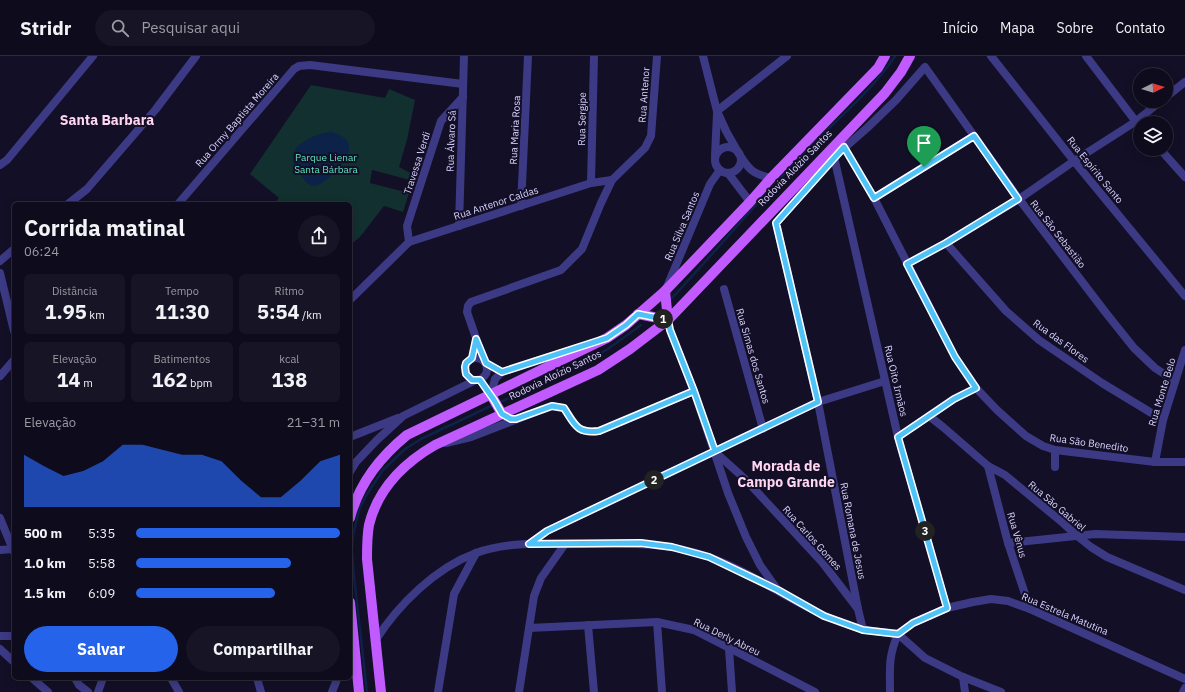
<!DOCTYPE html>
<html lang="pt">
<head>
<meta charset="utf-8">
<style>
  :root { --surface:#0e0b1c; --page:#171425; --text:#f1f3f6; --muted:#9b9ba3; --line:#2e2b3b; --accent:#2563eb }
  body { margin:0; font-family:"IBM Plex Sans",sans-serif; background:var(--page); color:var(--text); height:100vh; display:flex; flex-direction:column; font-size:15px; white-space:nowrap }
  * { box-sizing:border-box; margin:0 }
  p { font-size:13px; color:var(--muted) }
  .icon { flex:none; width:22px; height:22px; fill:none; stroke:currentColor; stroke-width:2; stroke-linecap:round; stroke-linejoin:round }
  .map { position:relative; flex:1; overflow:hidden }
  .panel { position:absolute; left:12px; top:146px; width:340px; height:478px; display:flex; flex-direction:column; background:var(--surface); border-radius:6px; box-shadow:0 2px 10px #0003,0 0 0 1px var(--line) }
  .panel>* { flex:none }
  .needle { width:26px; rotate:85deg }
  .fabs { position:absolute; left:1133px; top:12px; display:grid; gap:8px }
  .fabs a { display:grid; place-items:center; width:40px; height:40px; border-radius:50%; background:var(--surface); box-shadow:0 2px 10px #0003,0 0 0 1px var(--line); font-size:20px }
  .pin { position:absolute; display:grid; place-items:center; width:34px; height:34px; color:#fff; margin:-41px -17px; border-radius:50% 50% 50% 0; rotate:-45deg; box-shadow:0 0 4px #0007 }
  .pin .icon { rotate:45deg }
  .km { position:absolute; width:20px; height:20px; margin:-10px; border-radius:50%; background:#222; color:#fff; font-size:11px; line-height:20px; text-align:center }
  .round { display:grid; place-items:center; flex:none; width:42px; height:42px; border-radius:21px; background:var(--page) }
  .head { display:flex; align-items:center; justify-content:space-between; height:68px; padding:0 12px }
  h1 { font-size:22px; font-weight:700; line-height:30px }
  .figures { display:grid; grid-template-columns:repeat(3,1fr); gap:6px; height:68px; padding:4px 12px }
  .figures div { display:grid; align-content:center; border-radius:6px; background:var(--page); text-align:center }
  .figures b { font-size:20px; font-weight:700 }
  .figures small { font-size:11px; font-weight:400 }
  .figures p { font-size:11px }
  .chart { height:112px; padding:8px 12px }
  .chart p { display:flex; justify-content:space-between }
  .chart svg { width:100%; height:72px; margin-top:4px; fill:var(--accent); opacity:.7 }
  .cta { display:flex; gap:8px; margin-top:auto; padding:8px 12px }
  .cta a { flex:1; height:46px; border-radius:24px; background:var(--accent); color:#fff; font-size:16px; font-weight:700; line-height:46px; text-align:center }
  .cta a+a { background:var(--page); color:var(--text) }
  ul { padding:0 12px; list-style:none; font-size:13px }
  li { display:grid; grid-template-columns:64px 48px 1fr; align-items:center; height:30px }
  li i { height:10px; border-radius:5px; background:var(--accent) }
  header { display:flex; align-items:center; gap:24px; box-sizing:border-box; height:56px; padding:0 20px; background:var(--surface); border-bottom:1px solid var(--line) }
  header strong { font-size:19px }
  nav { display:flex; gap:22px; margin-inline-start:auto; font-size:14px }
  .search { width:280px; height:36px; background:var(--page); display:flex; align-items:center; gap:10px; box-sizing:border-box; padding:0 14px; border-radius:22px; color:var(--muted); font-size:15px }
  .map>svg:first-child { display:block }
  .green { fill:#12302f }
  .water { fill:#0c2248 }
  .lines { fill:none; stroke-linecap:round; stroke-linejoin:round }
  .stream { stroke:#0c2248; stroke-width:2.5 }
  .minor { stroke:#3d3a85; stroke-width:8 }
  .major { stroke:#c25bff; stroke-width:10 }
  .route-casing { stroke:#fff; stroke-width:8 }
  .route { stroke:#4fc3f7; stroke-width:5 }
  .labels { text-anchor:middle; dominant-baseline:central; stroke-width:4; stroke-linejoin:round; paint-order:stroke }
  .street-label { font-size:10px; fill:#d9d4ff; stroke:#130f26 }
  .park-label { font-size:10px; fill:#5fe0c0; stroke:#130f26 }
  .district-label { font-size:14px; font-weight:bold; fill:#ffd6f0; stroke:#130f26 }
</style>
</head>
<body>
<header>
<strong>Stridr</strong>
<div class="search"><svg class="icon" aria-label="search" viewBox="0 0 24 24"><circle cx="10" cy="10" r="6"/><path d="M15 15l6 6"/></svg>Pesquisar aqui</div>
<nav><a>Início</a><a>Mapa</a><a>Sobre</a><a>Contato</a></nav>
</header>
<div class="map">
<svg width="1185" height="636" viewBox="0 0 1185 636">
  <rect width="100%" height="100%" fill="#130f26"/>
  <!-- green -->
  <polygon class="green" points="311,29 385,42 389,33 415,44 407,84 399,111 412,118 410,124 372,114 370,127 409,137 403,156 384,150 360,181 350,189 350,148 274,148 279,142 250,118"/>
  <!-- water -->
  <path class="water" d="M332 76C338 78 348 82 349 89 352 100 328 126 318 129 314 131 310 129 307 127 302 120 295 113 293 105 289 88 319 76 332 76Z"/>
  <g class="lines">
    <!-- stream -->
    <g class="stream">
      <path d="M671 243C718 193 762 140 810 91 839 61 872 35 895 0"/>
      <polyline points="498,347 570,315 608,293 641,269"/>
      <polyline points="367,636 354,520 352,495 353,479 360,451 367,438 383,414 405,393 421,383 493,349"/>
    </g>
    <!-- minor -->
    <g class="minor">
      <polyline points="703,0 717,55 726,75 739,98"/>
      <polyline points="991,0 1074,105 1185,240"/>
      <polyline points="1086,0 1140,71"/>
      <polyline points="1166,41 1185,26"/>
      <polyline points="717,55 787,0"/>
      <polyline points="844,91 874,142 955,301 976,332 997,354 1026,380 1043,390 1055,394 1155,406 1185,406"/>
      <circle cx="728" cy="104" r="13"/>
      <polyline points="1160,93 1185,121"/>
      <polyline points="715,100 717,58"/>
      <path d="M741 101C750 115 754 118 771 122"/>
      <polyline points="834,101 898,381 947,552"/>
      <polyline points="0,109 7,104 93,0"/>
      <polyline points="728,117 750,146"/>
      <polyline points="591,127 594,0"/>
      <polyline points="874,142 974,80"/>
      <polyline points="68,148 87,133 156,53 196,0"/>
      <polyline points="178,148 294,13 299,10 310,9 463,28"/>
      <polyline points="521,150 528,0"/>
      <polyline points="459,170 464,0"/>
      <polyline points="409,186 407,170 441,65 463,41"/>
      <polyline points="946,187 1006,255 1039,284 1102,327 1163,364"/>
      <polyline points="0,205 14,193"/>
      <polyline points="907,208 946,187 1019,143 1074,105 1135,66 1161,45"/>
      <polyline points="0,217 14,275"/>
      <polyline points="666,233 710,128 720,114"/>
      <polyline points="724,233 763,373"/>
      <polyline points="350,244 409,186 591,127 612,124 645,92 651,80 657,0"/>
      <polyline points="668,264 670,274 694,335 728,437 746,481 760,509 777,533"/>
      <circle cx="476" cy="313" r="11"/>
      <polyline points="484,305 467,256 468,250 471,246 561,214 582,193 601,147 612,124"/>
      <polyline points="0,320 14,304"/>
      <polyline points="480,324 491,339"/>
      <polyline points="491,339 495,323 502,316 583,290"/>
      <polyline points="929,360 943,371 988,410 1005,419 1063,467 1076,479 1091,491 1107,501 1185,534"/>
      <polyline points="350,381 398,362"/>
      <polyline points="898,381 954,343 976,332"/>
      <path d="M446 387 471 381 551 350 564 352C575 368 577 378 599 375L694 335"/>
      <polyline points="1055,394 1055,411"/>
      <polyline points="715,396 745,423 822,506 858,553 863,574"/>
      <polyline points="1155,406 1163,364 1185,294"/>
      <polyline points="988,410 1008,487 1030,553"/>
      <polyline points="350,416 356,406 377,384 403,360 476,324"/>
      <polyline points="0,462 14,496"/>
      <polyline points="1008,487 1095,478 1185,481"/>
      <polyline points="529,488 547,475 818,346 885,325"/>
      <polyline points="0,494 13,493"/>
      <polyline points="858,553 818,346 776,167 834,101 867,72 896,44 925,11 1019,143 1106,257 1134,292 1155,312 1175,325"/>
      <polyline points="657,566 662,636"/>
      <polyline points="588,569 594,636"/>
      <polyline points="529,572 657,566 694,574 815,636"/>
      <polyline points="898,578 925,602 963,621 1001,636"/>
      <polyline points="0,580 14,580"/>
      <path d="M375 585C398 549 435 512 476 497 512 484 555 488 593 488 632 487 671 487 709 501 762 520 807 559 862 573 873 576 886 576 898 578L913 567 947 552 973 546 991 543 1008 545 1030 553 1185 623"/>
      <polyline points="0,593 14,606"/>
      <polyline points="729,593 732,636"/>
      <polyline points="963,621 965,636"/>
      <polyline points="32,622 48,636"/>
      <polyline points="75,622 79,629 88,636"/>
      <polyline points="171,622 179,636"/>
      <polyline points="257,622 261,636"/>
      <polyline points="98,636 103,622"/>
      <polyline points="332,636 336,626 337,622"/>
      <polyline points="438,636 454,538 476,497"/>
      <polyline points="519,636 534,540 541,522 565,488"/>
      <path d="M890 636C890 612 888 601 898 578"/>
      <polyline points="1183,636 1185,632"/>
    </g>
    <!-- major -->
    <g class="major">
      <polyline points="665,235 668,264"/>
      <polyline points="638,258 668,264"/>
      <polyline points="491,339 502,358"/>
      <path d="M350 462C359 427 380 401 407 379L607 282 626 269 665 235 750 146 771 122 878 12 885 0"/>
      <polyline points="350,546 359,636"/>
      <path d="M381 636 367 503C367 492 367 480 369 469 378 432 404 407 435 389L598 314 630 293 668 264 885 37 901 16 910 0"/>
    </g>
  </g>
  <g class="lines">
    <defs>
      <path id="route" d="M924 111 874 142 844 91 776 167 818 346 715 395 694 335 670 274 668 264 638 258 626 269 607 282 502 316 486 307 476 283 472 302 466 307 465 311 466 318 472 324H480L494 344 502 358 511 363H516L552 350 564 352C575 369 577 378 599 375L694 335 715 395 547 475 529 488 641 487 672 491 709 501 778 534 824 560 838 565 863 574 898 578 913 567 947 552 898 381 954 343 976 332 955 301 907 208 946 187 1018 143 974 80 924 111"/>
    </defs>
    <!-- route casing -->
    <use href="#route" class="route-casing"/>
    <!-- route -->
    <use href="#route" class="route"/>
  </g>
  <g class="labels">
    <!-- street labels -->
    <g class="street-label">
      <text transform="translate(644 39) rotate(-86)">Rua Antenor</text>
      <text transform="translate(582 63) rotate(-89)">Rua Sergipe</text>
      <text transform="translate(237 64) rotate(-49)">Rua Ormy Baptista Moreira</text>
      <text transform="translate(515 74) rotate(-87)">Rua Maria Rosa</text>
      <text transform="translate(451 85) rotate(-88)">Rua Álvaro Sá</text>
      <text transform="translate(417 107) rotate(-72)">Travessa Verdi</text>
      <text transform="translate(795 112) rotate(-46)">Rodovia Aloízio Santos</text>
      <text transform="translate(1095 114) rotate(51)">Rua Espírito Santo</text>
      <text transform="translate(496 147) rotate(-18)">Rua Antenor Caldas</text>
      <text transform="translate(682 170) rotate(-67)">Rua Silva Santos</text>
      <text transform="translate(1058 178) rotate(52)">Rua São Sebastião</text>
      <text transform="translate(1061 285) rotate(36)">Rua das Flores</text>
      <text transform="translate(753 300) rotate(74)">Rua Simas dos Santos</text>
      <text transform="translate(555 319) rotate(-26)">Rodovia Aloízio Santos</text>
      <text transform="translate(896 325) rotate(77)">Rua Oito Irmãos</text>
      <text transform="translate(1162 336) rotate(-73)">Rua Monte Belo</text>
      <text transform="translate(1089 387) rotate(8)">Rua São Benedito</text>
      <text transform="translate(1057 450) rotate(40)">Rua São Gabriel</text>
      <text transform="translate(853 475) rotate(79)">Rua Romana de Jesus</text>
      <text transform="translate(1017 479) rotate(74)">Rua Vênus</text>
      <text transform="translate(812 482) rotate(48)">Rua Carlos Gomes</text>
      <text transform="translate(1065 558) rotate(23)">Rua Estrela Matutina</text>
      <text transform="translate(727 581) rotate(26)">Rua Derly Abreu</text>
    </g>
    <!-- park labels -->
    <g class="park-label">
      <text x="326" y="101">Parque Lienar<tspan x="326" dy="12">Santa Bárbara</tspan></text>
    </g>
    <!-- district labels -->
    <g class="district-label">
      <text x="107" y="64">Santa Barbara</text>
      <text x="786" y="410">Morada de<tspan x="786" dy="16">Campo Grande</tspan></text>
    </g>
  </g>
</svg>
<div class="fabs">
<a><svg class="needle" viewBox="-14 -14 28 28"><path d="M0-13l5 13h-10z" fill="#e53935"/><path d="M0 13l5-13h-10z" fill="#9b9ba3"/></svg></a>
<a><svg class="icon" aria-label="layers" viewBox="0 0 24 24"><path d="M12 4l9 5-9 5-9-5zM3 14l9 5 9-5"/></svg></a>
</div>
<div class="pin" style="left:924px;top:111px;background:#1e9e55"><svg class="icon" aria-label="arrive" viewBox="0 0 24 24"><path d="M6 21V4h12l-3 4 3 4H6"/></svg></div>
<b class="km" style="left:663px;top:263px">1</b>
<b class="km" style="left:654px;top:424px">2</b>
<b class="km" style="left:925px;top:475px">3</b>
<section class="panel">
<div class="head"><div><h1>Corrida matinal</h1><p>06:24</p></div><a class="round"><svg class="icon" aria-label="share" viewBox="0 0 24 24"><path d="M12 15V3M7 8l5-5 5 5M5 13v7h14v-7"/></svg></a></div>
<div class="figures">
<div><p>Distância</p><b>1.95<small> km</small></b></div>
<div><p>Tempo</p><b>11:30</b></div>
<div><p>Ritmo</p><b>5:54<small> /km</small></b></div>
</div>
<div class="figures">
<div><p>Elevação</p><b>14<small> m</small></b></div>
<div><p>Batimentos</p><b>162<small> bpm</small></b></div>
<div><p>kcal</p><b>138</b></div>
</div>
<div class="chart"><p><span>Elevação</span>21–31 m</p>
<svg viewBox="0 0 160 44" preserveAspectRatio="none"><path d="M0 44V12L10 19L20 25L30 22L40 16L50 6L60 6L70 9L80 12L90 12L100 16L110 28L120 38L130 38L140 28L150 16L160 12V44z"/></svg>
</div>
<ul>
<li><b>500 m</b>5:35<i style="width:100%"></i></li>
<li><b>1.0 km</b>5:58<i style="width:76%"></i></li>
<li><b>1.5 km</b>6:09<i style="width:68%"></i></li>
</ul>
<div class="cta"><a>Salvar</a><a>Compartilhar</a></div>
</section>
</div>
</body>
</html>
